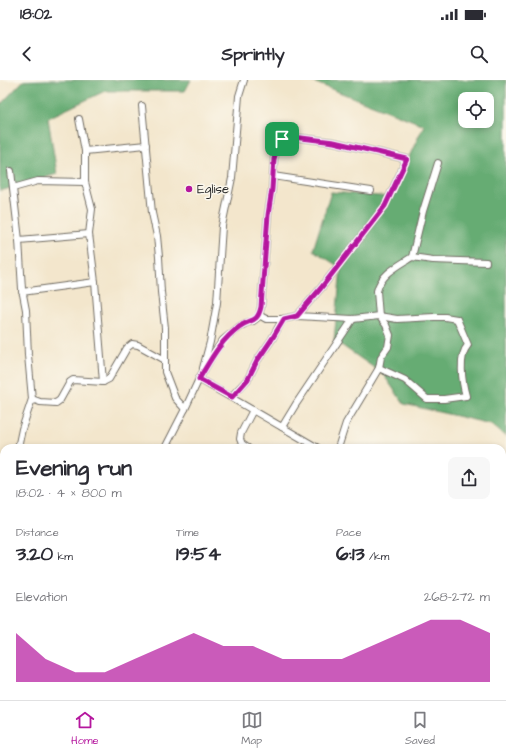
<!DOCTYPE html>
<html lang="en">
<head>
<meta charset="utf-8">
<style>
  :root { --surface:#fff; --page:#f7f7f7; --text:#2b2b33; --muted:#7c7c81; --line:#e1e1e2; --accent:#b5179e }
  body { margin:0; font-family:"Architects Daughter",sans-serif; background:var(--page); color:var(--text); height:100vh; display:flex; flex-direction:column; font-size:15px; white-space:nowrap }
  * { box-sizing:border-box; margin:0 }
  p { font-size:13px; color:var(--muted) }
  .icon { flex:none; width:22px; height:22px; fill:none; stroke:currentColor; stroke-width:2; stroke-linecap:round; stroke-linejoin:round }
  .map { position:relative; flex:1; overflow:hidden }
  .drawer { position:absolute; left:0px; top:364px; width:506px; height:256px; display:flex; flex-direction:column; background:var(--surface); border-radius:12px 12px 0 0; box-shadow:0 2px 6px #0003 }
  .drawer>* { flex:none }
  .fabs { position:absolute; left:458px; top:12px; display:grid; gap:8px }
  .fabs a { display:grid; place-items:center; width:36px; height:36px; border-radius:8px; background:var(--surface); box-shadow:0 2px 6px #0003; font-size:20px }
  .pin { position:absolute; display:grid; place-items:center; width:34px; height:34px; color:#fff; margin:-17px; border-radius:8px; box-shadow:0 2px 6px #0006 }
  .round { display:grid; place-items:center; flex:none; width:42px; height:42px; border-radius:8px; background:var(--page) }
  .overview { display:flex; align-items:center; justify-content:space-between; height:68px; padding:0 16px }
  h1 { font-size:22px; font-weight:800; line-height:30px }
  .metrics { display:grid; grid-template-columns:repeat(3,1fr); gap:6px; height:68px; padding:4px 16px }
  .metrics div { display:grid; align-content:center }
  .metrics b { font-size:20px; font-weight:800 }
  .metrics small { font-size:11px; font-weight:400 }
  .metrics p { font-size:11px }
  .chart { height:112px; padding:8px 16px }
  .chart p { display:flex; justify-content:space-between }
  .chart svg { width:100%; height:72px; margin-top:4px; fill:var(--accent); opacity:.7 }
  .status { display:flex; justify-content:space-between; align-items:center; height:28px; padding:0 20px; background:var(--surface); direction:ltr }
  .status svg { height:11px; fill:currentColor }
  header { display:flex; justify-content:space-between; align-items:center; height:52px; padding:0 16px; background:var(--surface); font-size:18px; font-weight:800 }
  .tabs { display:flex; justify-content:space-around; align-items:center; height:56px; border-top:1px solid var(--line); background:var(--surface); font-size:11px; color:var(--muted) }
  .tabs a { display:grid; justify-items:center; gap:2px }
  .tabs .active { color:var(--accent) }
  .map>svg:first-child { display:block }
  .forest { fill:#66ac73; stroke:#486c4f; fill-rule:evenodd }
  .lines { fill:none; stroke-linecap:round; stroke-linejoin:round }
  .street-casing { stroke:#716c63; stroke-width:8 }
  .street { stroke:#fff; stroke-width:6 }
  .route-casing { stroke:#fff; stroke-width:8 }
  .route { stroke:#b5179e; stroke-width:5 }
  .poi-dot { fill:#b5179e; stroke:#fbf7ec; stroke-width:1.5 }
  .labels { text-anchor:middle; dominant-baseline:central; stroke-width:3; stroke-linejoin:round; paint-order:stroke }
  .poi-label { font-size:13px; fill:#2b2b2b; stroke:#fbf7ec; text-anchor:start }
</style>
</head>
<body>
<div class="status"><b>18:02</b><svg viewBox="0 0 49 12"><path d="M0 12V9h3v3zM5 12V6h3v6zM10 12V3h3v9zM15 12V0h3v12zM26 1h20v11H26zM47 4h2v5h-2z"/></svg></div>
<header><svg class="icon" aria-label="back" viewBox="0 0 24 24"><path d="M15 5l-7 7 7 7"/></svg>Sprintly<svg class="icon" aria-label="search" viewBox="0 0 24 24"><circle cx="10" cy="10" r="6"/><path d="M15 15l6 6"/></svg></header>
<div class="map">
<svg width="506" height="620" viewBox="0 0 506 620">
  <rect width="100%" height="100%" fill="#fbf7ec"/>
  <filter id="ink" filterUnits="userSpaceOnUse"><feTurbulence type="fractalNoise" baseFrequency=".025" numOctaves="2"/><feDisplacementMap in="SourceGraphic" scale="8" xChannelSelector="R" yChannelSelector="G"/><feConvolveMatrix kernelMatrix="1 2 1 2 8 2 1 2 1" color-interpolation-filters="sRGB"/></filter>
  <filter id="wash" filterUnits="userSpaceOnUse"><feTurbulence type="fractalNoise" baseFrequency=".012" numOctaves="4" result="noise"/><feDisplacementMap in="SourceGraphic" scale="16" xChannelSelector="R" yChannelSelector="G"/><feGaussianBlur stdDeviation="0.9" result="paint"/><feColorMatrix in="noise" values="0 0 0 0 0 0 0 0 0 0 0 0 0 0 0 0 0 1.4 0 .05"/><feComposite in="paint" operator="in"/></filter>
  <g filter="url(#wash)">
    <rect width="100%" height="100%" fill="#f3e6cc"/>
    <!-- forest -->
    <g class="forest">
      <polygon points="46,0 191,0 185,11 105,11 48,38 57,94 0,111 0,25 23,1"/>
      <path d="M308 0H506V357L491 344 404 324 383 294 334 260 341 188 313 170 331 112 390 117 424 45ZM465 19H487V41H465Z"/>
      <polygon points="167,616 277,616 276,620 162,620"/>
    </g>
  </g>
  <g filter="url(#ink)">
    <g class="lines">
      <defs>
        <g id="street">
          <polyline points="142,26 152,133 157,156 159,177 161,212 165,248 165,292 175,318 185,329"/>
          <polyline points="79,39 85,71 85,102 92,129 89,154 95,202 103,302"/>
          <polyline points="85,71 146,65"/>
          <polyline points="11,91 19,160 22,209 26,230 28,275 32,319"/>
          <polyline points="273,96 371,111"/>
          <polyline points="13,108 38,101 85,102"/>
          <polyline points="19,160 89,154"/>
          <polyline points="412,177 423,131 438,83"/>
          <polyline points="22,212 95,202"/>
          <path d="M297 236 353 239 379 236 397 239 434 237H445L457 239 468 265C458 276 462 302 466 316L444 319H427L405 300 379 288"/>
          <polyline points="203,288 210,262 217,223 222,146 232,98 239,16 244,0"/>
          <polyline points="200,297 199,299 318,368"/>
          <polyline points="231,317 248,299 257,281 272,259 283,239"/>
          <polyline points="282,347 296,324 353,239"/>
          <polyline points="18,368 22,349 32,319 40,322 56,323 60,320 70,302 73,300 103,302 109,299 127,268 132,264 138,265 165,280"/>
          <polyline points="165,368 185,329 199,299 212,276 223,260 239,247 246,243 253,241 257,238 259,235 261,227 268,135 272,109 274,79 278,65 282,59 285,56 293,57 334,62 407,79 385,126 321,208 297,236 283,239 266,239 259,235"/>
          <polyline points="248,368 242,364 240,359 241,353 253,330"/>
          <path d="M338 368 346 343 379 288 381 277 388 267 390 255 386 245 379 236 377 211C381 194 398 186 412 177L433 180 486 182"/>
          <polyline points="502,405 505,405 505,406"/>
          <path d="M0 464C4 469 3 473 0 478"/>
          <polyline points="0,592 4,596"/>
          <polyline points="25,616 30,620"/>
          <polyline points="211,616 226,617 243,620"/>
          <polyline points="313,619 338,616"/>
          <polyline points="55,620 59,616"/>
          <polyline points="130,620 175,616"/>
          <polyline points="189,620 190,616"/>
        </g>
      </defs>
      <!-- street casing -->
      <use href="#street" class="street-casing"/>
      <!-- street -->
      <use href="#street" class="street"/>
    </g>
  </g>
  <g class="lines" filter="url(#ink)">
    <defs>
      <path id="route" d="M285 56 334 62 407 79 385 126 381 131 321 208 297 236 284 239 272 259 257 281 248 299 232 317 199 299C211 279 220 261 239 247 251 238 257 244 261 227L268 135 272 109 274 79 278 65 282 59Z"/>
    </defs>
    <!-- route casing -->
    <use href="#route" class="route-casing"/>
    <!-- route -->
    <use href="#route" class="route"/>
  </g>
  <!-- markers -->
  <circle class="poi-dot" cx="189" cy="109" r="4"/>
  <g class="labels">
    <!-- poi labels -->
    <g class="poi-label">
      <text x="197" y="109">Eglise</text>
    </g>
  </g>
</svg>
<div class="fabs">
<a><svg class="icon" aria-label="locate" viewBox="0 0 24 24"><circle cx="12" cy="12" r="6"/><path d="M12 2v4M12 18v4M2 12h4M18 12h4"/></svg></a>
</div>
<div class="pin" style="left:282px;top:59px;background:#1e9e55"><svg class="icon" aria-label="arrive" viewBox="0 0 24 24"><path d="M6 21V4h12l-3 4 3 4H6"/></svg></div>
<section class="drawer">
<div class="overview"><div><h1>Evening run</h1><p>18:02 · 4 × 800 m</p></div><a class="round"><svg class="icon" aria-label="share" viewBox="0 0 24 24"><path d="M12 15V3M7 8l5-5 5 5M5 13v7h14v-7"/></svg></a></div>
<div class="metrics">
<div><p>Distance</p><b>3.20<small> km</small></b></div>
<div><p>Time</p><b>19:54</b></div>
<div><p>Pace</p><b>6:13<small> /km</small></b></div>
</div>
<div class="chart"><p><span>Elevation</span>268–272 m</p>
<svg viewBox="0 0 160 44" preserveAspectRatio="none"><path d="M0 44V14L10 30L20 38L30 38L40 30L50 22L60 14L70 22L80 22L90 30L100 30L110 30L120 22L130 14L140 6L150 6L160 14V44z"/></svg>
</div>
</section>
</div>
<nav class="tabs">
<a class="active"><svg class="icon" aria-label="home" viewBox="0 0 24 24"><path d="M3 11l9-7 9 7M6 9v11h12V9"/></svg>Home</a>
<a><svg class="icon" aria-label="map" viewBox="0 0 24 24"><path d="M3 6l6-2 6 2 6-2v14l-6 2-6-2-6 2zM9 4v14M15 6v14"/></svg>Map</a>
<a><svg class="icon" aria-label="saved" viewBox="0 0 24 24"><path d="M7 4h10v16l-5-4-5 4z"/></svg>Saved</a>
</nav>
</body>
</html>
